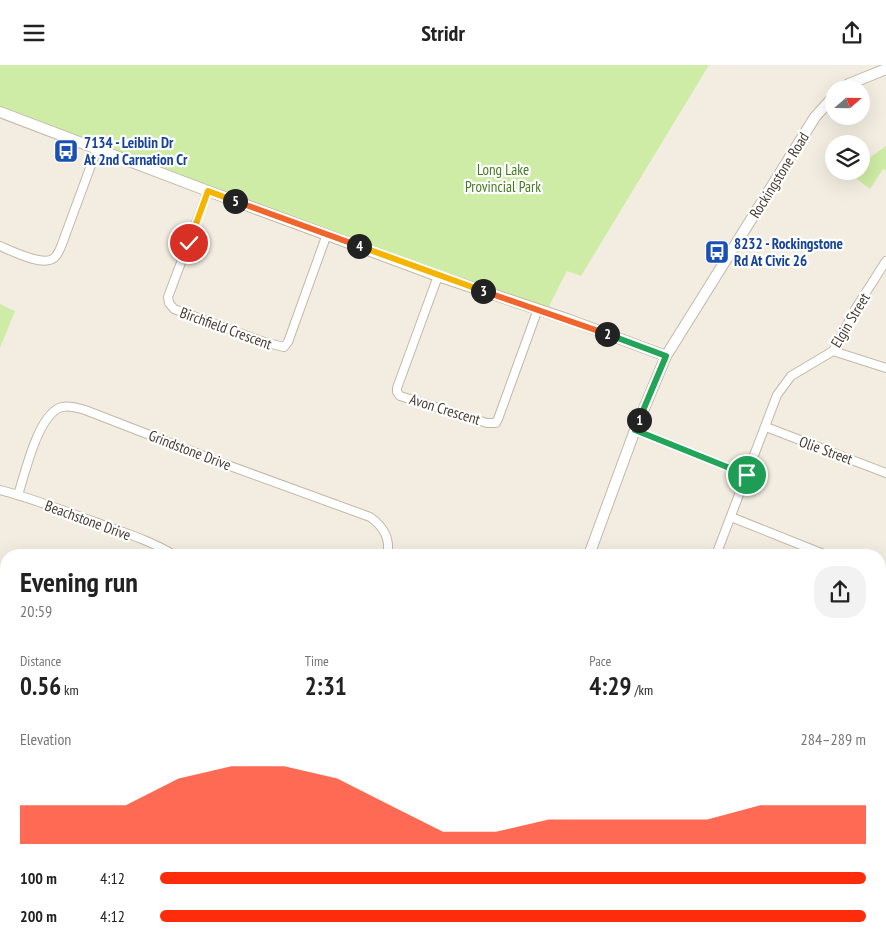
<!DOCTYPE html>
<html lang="en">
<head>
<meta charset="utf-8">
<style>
  :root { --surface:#fff; --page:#f2f2f2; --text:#222; --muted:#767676; --accent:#ff2c0c }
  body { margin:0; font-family:"PT Sans Narrow",sans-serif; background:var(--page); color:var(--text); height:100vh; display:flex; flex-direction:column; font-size:19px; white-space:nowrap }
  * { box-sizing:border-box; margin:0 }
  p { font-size:16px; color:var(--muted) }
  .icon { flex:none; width:28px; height:28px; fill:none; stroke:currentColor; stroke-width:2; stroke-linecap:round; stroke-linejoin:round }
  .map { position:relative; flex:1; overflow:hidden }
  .sheet { position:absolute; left:0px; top:484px; width:886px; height:396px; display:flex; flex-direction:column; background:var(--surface); border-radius:20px 20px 0 0; box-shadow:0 5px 20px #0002 }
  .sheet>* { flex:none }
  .needle { width:32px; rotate:70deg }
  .fabs { position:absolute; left:825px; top:15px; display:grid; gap:10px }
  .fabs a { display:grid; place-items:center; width:45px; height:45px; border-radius:50%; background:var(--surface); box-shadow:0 5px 20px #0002; font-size:25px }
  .pin { position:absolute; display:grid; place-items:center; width:42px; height:42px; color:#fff; margin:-21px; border:2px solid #fff; border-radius:50%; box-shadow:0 1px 5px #0007 }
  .km { position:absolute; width:25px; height:25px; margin:-12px; border-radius:50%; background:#222; color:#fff; font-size:14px; line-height:25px; text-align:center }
  .round { display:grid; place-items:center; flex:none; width:52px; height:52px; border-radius:20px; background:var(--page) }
  .overview { display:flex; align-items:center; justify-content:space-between; height:85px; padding:0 20px }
  h1 { font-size:28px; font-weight:600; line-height:38px }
  .metrics { display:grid; grid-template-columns:repeat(3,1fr); gap:8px; height:85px; padding:5px 20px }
  .metrics div { display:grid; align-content:center }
  .metrics b { font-size:25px; font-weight:600 }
  .metrics small { font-size:14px; font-weight:400 }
  .metrics p { font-size:14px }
  .chart { height:140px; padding:10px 20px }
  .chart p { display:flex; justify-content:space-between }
  .chart svg { width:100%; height:90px; margin-top:5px; fill:var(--accent); opacity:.7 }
  ul { padding:0 20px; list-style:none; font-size:16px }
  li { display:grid; grid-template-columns:80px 60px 1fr; align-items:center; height:38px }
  li i { height:12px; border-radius:6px; background:var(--accent) }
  header { display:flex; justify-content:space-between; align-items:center; height:65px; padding:0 20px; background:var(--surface); font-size:22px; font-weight:600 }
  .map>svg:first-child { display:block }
  .green { fill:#ceeca5 }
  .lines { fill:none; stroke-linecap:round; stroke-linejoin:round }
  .stream { stroke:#96d2f7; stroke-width:2.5 }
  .minor-casing { stroke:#c2b8a6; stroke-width:10 }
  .tertiary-casing { stroke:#c2b8a6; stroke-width:12 }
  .minor { stroke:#fff; stroke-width:8 }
  .tertiary { stroke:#fff; stroke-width:10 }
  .split-1-casing { stroke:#fff; stroke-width:10 }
  .split-2-casing { stroke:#fff; stroke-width:10 }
  .split-3-casing { stroke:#fff; stroke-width:10 }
  .split-4-casing { stroke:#fff; stroke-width:10 }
  .split-5-casing { stroke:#fff; stroke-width:10 }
  .split-6-casing { stroke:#fff; stroke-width:10 }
  .split-1 { stroke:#22a559; stroke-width:6 }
  .split-2 { stroke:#22a559; stroke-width:6 }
  .split-3 { stroke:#f0652b; stroke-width:6 }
  .split-4 { stroke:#f5b400; stroke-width:6 }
  .split-5 { stroke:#f0652b; stroke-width:6 }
  .split-6 { stroke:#f5b400; stroke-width:6 }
  .labels { text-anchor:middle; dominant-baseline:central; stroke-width:4.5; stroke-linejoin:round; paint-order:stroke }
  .transit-label { font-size:15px; font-weight:bold; fill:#164399; stroke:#fff; text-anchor:start }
  .park-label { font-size:15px; fill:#457b20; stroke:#fff }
  .street-label { font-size:15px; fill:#453d32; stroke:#fff }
</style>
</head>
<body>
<header><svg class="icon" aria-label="menu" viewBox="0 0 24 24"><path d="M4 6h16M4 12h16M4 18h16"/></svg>Stridr<svg class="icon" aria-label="share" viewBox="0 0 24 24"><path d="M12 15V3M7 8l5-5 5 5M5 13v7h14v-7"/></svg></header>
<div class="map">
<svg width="886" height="879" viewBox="0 0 886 879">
  <rect width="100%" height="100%" fill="#f3ede1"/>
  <!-- green -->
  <g class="green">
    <polygon points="0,0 709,0 581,211 567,206 546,247 0,47"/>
    <polygon points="886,81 886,105 883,104 870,124 849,108 852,106 861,106 861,99"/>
    <polygon points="0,239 15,246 0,283"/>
    <polygon points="880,564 886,566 886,833 880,831"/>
    <polygon points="0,605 6,614 6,769 0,770"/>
    <polygon points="886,848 886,879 857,879 859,874 880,874 880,858 883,858"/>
    <polygon points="262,874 622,874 619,879 254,879"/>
  </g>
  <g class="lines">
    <!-- stream -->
    <g class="stream">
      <polyline points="0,571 6,585"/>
      <polyline points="0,745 6,745"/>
      <polyline points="880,828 886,830"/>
    </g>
    <defs>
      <g id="minor">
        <polyline points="208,126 168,232 169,238 174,244 264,277 284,282 288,277 327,169"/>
        <path d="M0 181C12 186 43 202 54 193 58 190 60 184 62 179L97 84"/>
        <polyline points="438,211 397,323 397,327 400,331 487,358 496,358 498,354 538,244"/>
        <polyline points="833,286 886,303"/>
        <polyline points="766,362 886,408"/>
        <polyline points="635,365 747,410"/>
        <path d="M0 425C32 433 64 446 95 457 122 467 150 475 174 490"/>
        <path d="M18 430C25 409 38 348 62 342 70 340 78 343 85 345L222 398 370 452C383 461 391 474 387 490"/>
        <polyline points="731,452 826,490"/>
        <polyline points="716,490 777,330 791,311 833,286 856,243 886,196"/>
        <polyline points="880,511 886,513"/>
        <polyline points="0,832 6,834"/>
        <polyline points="44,874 49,879"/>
        <polyline points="680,879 682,874"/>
        <polyline points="802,879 808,874"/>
      </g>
      <g id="tertiary">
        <polyline points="842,24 849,19 886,4"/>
        <polyline points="0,47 208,126 438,211 570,255 666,291"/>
        <polyline points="589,490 635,365 666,291 815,52 834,31"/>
        <polyline points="235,879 244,874"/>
      </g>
    </defs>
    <!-- minor casing -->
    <use href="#minor" class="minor-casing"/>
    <!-- tertiary casing -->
    <use href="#tertiary" class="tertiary-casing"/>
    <!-- minor -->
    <use href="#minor" class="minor"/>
    <!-- tertiary -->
    <use href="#tertiary" class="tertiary"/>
  </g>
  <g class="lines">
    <defs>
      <polyline id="split-1" points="639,355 635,365 747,410"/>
      <polyline id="split-2" points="607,269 666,291 639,355"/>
      <polyline id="split-3" points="483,226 607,269"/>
      <polyline id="split-4" points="359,181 483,226"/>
      <polyline id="split-5" points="235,136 359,181"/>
      <polyline id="split-6" points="189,178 208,126 235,136"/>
    </defs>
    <!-- split-1 casing -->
    <use href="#split-1" class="split-1-casing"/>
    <!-- split-2 casing -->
    <use href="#split-2" class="split-2-casing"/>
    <!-- split-3 casing -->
    <use href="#split-3" class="split-3-casing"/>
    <!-- split-4 casing -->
    <use href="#split-4" class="split-4-casing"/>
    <!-- split-5 casing -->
    <use href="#split-5" class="split-5-casing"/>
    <!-- split-6 casing -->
    <use href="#split-6" class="split-6-casing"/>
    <!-- split-1 -->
    <use href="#split-1" class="split-1"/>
    <!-- split-2 -->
    <use href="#split-2" class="split-2"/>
    <!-- split-3 -->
    <use href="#split-3" class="split-3"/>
    <!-- split-4 -->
    <use href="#split-4" class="split-4"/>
    <!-- split-5 -->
    <use href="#split-5" class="split-5"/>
    <!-- split-6 -->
    <use href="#split-6" class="split-6"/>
  </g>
  <!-- icons -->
  <defs>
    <symbol id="bus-square" viewBox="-11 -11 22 22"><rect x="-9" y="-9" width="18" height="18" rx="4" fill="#1a4fb4" stroke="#fff"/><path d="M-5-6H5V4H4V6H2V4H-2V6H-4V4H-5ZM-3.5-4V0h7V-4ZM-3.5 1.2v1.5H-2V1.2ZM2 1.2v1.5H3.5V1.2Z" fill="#fff"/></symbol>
  </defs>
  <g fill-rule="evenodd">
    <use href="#bus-square" x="52" y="72" width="28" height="28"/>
    <use href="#bus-square" x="703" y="173" width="28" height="28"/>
  </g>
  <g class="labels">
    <!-- transit labels -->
    <g class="transit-label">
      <text x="84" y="77">7134 - Leiblin Dr<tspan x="84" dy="17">At 2nd Carnation Cr</tspan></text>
      <text x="734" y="178">8232 - Rockingstone<tspan x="734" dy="17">Rd At Civic 26</tspan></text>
    </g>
    <!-- park labels -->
    <g class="park-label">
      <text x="503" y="104">Long Lake<tspan x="503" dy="17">Provincial Park</tspan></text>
    </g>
    <!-- street labels -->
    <g class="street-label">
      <text transform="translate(779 110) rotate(-58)">Rockingstone Road</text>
      <text transform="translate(850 255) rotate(-59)">Elgin Street</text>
      <text transform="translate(226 263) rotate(20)">Birchfield Crescent</text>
      <text transform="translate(445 344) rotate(17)">Avon Crescent</text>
      <text transform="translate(190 385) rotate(21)">Grindstone Drive</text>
      <text transform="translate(826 385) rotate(20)">Olie Street</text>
      <text transform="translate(88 455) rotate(20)">Beachstone Drive</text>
    </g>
  </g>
</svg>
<div class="fabs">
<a><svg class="needle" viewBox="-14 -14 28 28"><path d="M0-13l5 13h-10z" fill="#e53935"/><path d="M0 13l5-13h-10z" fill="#767676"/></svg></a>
<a><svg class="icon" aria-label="layers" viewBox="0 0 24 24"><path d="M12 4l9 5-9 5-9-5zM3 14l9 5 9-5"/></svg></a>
</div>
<div class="pin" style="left:747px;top:410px;background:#1e9e55"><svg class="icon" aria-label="arrive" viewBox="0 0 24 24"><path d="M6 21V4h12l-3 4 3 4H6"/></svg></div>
<div class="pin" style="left:189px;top:178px;background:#d93025"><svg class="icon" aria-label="check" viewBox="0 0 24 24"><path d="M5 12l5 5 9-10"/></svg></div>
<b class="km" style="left:639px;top:355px">1</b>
<b class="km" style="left:607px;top:269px">2</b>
<b class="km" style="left:483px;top:226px">3</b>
<b class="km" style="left:359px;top:181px">4</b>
<b class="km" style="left:235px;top:136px">5</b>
<section class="sheet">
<div class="overview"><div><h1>Evening run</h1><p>20:59</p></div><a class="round"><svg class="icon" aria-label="share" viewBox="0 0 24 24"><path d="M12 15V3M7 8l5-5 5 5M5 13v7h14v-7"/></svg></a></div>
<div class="metrics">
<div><p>Distance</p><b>0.56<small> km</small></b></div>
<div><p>Time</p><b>2:31</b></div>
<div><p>Pace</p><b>4:29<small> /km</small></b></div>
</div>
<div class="chart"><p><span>Elevation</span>284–289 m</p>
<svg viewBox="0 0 160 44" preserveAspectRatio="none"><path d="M0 44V25L10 25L20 25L30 12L40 6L50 6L60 12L70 25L80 38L90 38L100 32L110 32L120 32L130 32L140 25L150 25L160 25V44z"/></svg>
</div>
<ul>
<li><b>100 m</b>4:12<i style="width:100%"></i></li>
<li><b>200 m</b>4:12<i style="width:100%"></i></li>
</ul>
</section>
</div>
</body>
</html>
